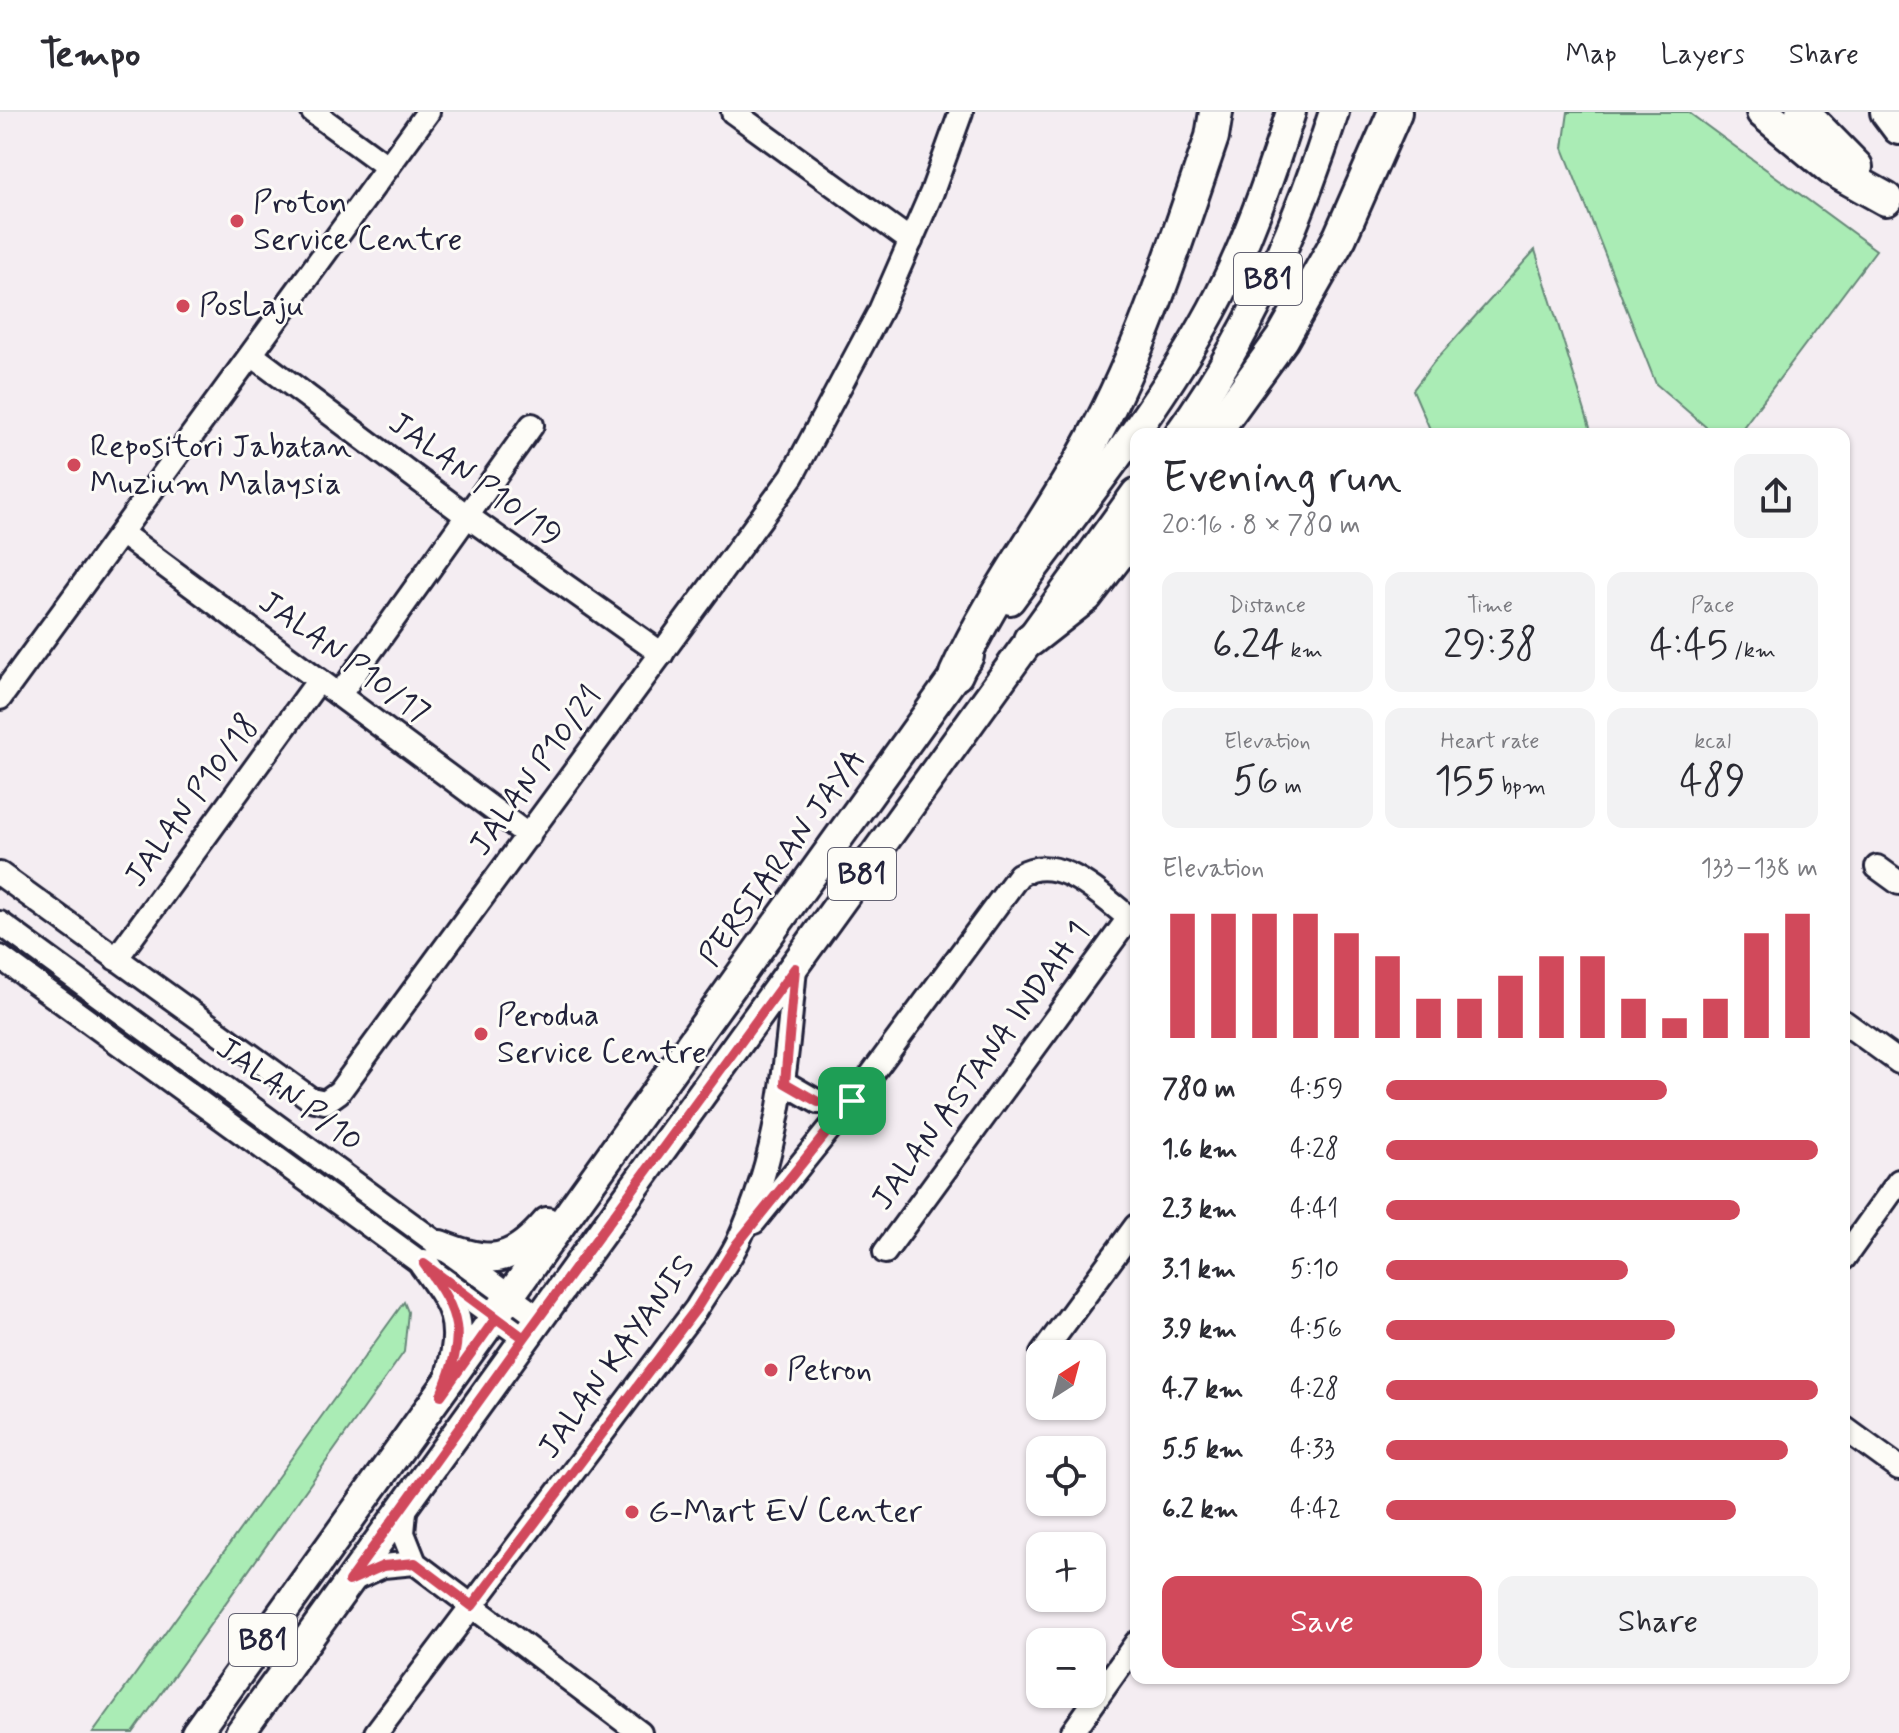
<!DOCTYPE html>
<html lang="en">
<head>
<meta charset="utf-8">
<style>
  :root { --surface:#fff; --page:#f2f2f3; --text:#2b2b33; --muted:#7c7c81; --line:#e1e1e2; --accent:#d1495b }
  body { margin:0; font-family:Mynerve,sans-serif; background:var(--page); color:var(--text); height:100vh; display:flex; flex-direction:column; font-size:30px; white-space:nowrap }
  * { box-sizing:border-box; margin:0 }
  p { font-size:26px; color:var(--muted) }
  .icon { flex:none; width:44px; height:44px; fill:none; stroke:currentColor; stroke-width:2; stroke-linecap:round; stroke-linejoin:round }
  .map { position:relative; flex:1; overflow:hidden }
  .details { position:absolute; left:1130px; top:316px; width:720px; height:1256px; display:flex; flex-direction:column; background:var(--surface); border-radius:16px; box-shadow:0 2px 6px #0004 }
  .details>* { flex:none }
  .needle { width:52px; rotate:36deg }
  .buttons { position:absolute; left:1026px; top:1228px; display:grid; gap:16px }
  .buttons a { display:grid; place-items:center; width:80px; height:80px; border-radius:16px; background:var(--surface); box-shadow:0 2px 6px #0004; font-size:40px }
  .pin { position:absolute; display:grid; place-items:center; width:68px; height:68px; color:#fff; margin:-34px; border-radius:16px; box-shadow:0 4px 12px #0006 }
  .round { display:grid; place-items:center; flex:none; width:84px; height:84px; border-radius:16px; background:var(--page) }
  .head { display:flex; align-items:center; justify-content:space-between; height:136px; padding:0 32px }
  h1 { font-size:44px; font-weight:600; line-height:60px }
  .figures { display:grid; grid-template-columns:repeat(3,1fr); gap:12px; height:136px; padding:8px 32px }
  .figures div { display:grid; align-content:center; border-radius:16px; background:var(--page); text-align:center }
  .figures b { font-size:40px; font-weight:600 }
  .figures small { font-size:22px; font-weight:400 }
  .figures p { font-size:22px }
  .chart { height:224px; padding:16px 32px }
  .chart p { display:flex; justify-content:space-between }
  .chart svg { width:100%; height:144px; margin-top:8px; stroke:var(--accent); stroke-width:6 }
  .action { display:flex; gap:16px; margin-top:auto; padding:16px 32px }
  .action a { flex:1; height:92px; border-radius:16px; background:var(--accent); color:#fff; font-size:32px; font-weight:600; line-height:92px; text-align:center }
  .action a+a { background:var(--page); color:var(--text) }
  ul { padding:0 32px; list-style:none; font-size:26px }
  li { display:grid; grid-template-columns:128px 96px 1fr; align-items:center; height:60px }
  li i { height:20px; border-radius:10px; background:var(--accent) }
  header { display:flex; align-items:center; gap:48px; box-sizing:border-box; height:112px; padding:0 40px; background:var(--surface); border-bottom:2px solid var(--line) }
  header strong { font-size:38px }
  nav { display:flex; gap:44px; margin-inline-start:auto; font-size:28px }
  .map>svg:first-child { display:block }
  .green { fill:#aaecb5; stroke:#668778; stroke-width:2 }
  .lines { fill:none; stroke-linecap:round; stroke-linejoin:round }
  .minor-casing { stroke:#22223b; stroke-width:28 }
  .major-casing { stroke:#22223b; stroke-width:34 }
  .highway-casing { stroke:#22223b; stroke-width:38 }
  .minor { stroke:#fdfcf7; stroke-width:22 }
  .major { stroke:#fdfcf7; stroke-width:28 }
  .highway { stroke:#fdfcf7; stroke-width:32 }
  .route-casing { stroke:#fff; stroke-width:16 }
  .route { stroke:#d1495b; stroke-width:10 }
  .poi-dot { fill:#d1495b; stroke:#fdfcf7; stroke-width:3 }
  .labels { text-anchor:middle; dominant-baseline:central; stroke-width:6; stroke-linejoin:round; paint-order:stroke }
  .shield { fill:#fdfcf7; stroke:#646373; stroke-width:2 }
  .shield-label { font-size:30px; font-weight:bold; fill:#22223b }
  .poi-label { font-size:32px; fill:#22223b; stroke:#fdfcf7; text-anchor:start }
  .street-label { font-size:32px; fill:#22223b; stroke:#fdfcf7 }
</style>
</head>
<body>
<header>
<strong>Tempo</strong>
<nav><a>Map</a><a>Layers</a><a>Share</a></nav>
</header>
<div class="map">
<svg width="1899" height="1621" viewBox="0 0 1899 1621">
  <rect width="100%" height="100%" fill="#f4edf2"/>
  <filter id="ink" filterUnits="userSpaceOnUse"><feTurbulence type="fractalNoise" baseFrequency=".0125" numOctaves="2"/><feDisplacementMap in="SourceGraphic" scale="16" xChannelSelector="R" yChannelSelector="G"/><feConvolveMatrix kernelMatrix="1 2 1 2 8 2 1 2 1" color-interpolation-filters="sRGB"/></filter>
  <g filter="url(#ink)">
    <!-- green -->
    <g class="green">
      <polygon points="1568,0 1688,0 1876,138 1738,322 1714,322 1656,272 1563,36"/>
      <polygon points="1535,138 1592,322 1432,322 1413,278 1434,250"/>
      <polygon points="404,1190 408,1200 404,1240 133,1621 93,1621"/>
    </g>
    <g class="lines">
      <defs>
        <g id="minor">
          <polyline points="313,0 388,55"/>
          <polyline points="733,0 911,129"/>
          <polyline points="252,243 467,404 662,542"/>
          <polyline points="121,421 529,724"/>
          <polyline points="340,582 532,313"/>
          <polyline points="0,586 428,0"/>
          <polyline points="1877,755 1899,771"/>
          <polyline points="0,762 311,987 325,990 339,980 792,364 880,199 932,80 961,0"/>
          <polyline points="0,811 539,1206"/>
          <polyline points="0,845 524,1226"/>
          <polyline points="116,847 319,568"/>
          <polyline points="1844,910 1899,950"/>
          <polyline points="785,971 818,990 852,989"/>
          <path d="M754 1110 852 989 1019 763C1061 738 1104 788 1136 811"/>
          <polyline points="885,1140 1129,806"/>
          <polyline points="1844,1146 1899,1069"/>
          <polyline points="1042,1242 1136,1114"/>
          <polyline points="1844,1316 1899,1356"/>
          <polyline points="406,1389 403,1421 415,1451 640,1621"/>
          <polyline points="352,1468 383,1454 415,1451"/>
          <path d="M376 1621 696 1197C709 1175 727 1153 738 1130 780 1039 786 953 795 856"/>
          <polyline points="1072,1621 1136,1531"/>
        </g>
        <g id="major">
          <path d="M1179 322C1249 225 1298 113 1334 0"/>
          <path d="M1010 488C1079 394 1156 301 1212 198 1246 135 1269 68 1291 0"/>
          <path d="M440 1133C490 1153 511 1152 547 1110"/>
          <path d="M424 1152C453 1191 466 1210 451 1260"/>
          <polyline points="196,1621 969,544"/>
          <polyline points="240,1621 1136,381"/>
        </g>
        <g id="highway">
          <polyline points="1763,0 1832,57 1886,87"/>
          <polyline points="1802,0 1856,55"/>
          <polyline points="1887,0 1899,16"/>
          <polyline points="1213,322 1282,227 1340,125 1395,0"/>
          <polyline points="1030,528 1086,484 1136,419"/>
          <path d="M956 562C993 479 1051 406 1094 325 1145 230 1177 127 1212 25L1216 0"/>
        </g>
      </defs>
      <!-- minor casing -->
      <use href="#minor" class="minor-casing"/>
      <!-- major casing -->
      <use href="#major" class="major-casing"/>
      <!-- highway casing -->
      <use href="#highway" class="highway-casing"/>
      <!-- minor -->
      <use href="#minor" class="minor"/>
      <!-- major -->
      <use href="#major" class="major"/>
      <!-- highway -->
      <use href="#highway" class="highway"/>
    </g>
  </g>
  <g class="lines" filter="url(#ink)">
    <defs>
      <path id="route" d="M852 989 818 990 785 971 795 856 524 1226 424 1152C462 1203 466 1223 441 1283L496 1206 524 1226 349 1469 383 1454 415 1451 472 1494 696 1197 736 1133 852 989"/>
    </defs>
    <!-- route casing -->
    <use href="#route" class="route-casing"/>
    <!-- route -->
    <use href="#route" class="route"/>
  </g>
  <!-- markers -->
  <g class="poi-dot">
    <circle cx="237" cy="109" r="8"/>
    <circle cx="183" cy="194" r="8"/>
    <circle cx="74" cy="353" r="8"/>
    <circle cx="481" cy="922" r="8"/>
    <circle cx="771" cy="1258" r="8"/>
    <circle cx="632" cy="1400" r="8"/>
  </g>
  <g class="labels">
    <!-- shield labels -->
    <g class="shield">
      <rect x="1234" y="141" width="68" height="52" rx="6"/>
      <rect x="828" y="736" width="68" height="52" rx="6"/>
      <rect x="229" y="1502" width="68" height="52" rx="6"/>
    </g>
    <g class="shield-label">
      <text x="1268" y="167">B81</text>
      <text x="862" y="762">B81</text>
      <text x="263" y="1528">B81</text>
    </g>
    <!-- poi labels -->
    <g class="poi-label">
      <text x="253" y="91">Proton<tspan x="253" dy="37">Service Centre</tspan></text>
      <text x="199" y="194">PosLaju</text>
      <text x="90" y="335">Repositori Jabatan<tspan x="90" dy="37">Muzium Malaysia</tspan></text>
      <text x="497" y="904">Perodua<tspan x="497" dy="37">Service Centre</tspan></text>
      <text x="787" y="1258">Petron</text>
      <text x="648" y="1400">G-Mart EV Center</text>
    </g>
    <!-- street labels -->
    <g class="street-label">
      <text transform="translate(475 368) rotate(36)">JALAN P10/19</text>
      <text transform="translate(344 546) rotate(36)">JALAN P10/17</text>
      <text transform="translate(536 659) rotate(-54)">JALAN P10/21</text>
      <text transform="translate(192 689) rotate(-54)">JALAN P10/18</text>
      <text transform="translate(783 746) rotate(-54)">PERSIARAN JAYA</text>
      <text transform="translate(981 954) rotate(-54)">JALAN ASTANA INDAH 1</text>
      <text transform="translate(289 983) rotate(36)">JALAN P/10</text>
      <text transform="translate(617 1245) rotate(-54)">JALAN KAYANIS</text>
    </g>
  </g>
</svg>
<div class="buttons">
<a><svg class="needle" viewBox="-14 -14 28 28"><path d="M0-13l5 13h-10z" fill="#e53935"/><path d="M0 13l5-13h-10z" fill="#7c7c81"/></svg></a>
<a><svg class="icon" aria-label="locate" viewBox="0 0 24 24"><circle cx="12" cy="12" r="6"/><path d="M12 2v4M12 18v4M2 12h4M18 12h4"/></svg></a>
<a>+</a>
<a>−</a>
</div>
<div class="pin" style="left:852px;top:989px;background:#1e9e55"><svg class="icon" aria-label="arrive" viewBox="0 0 24 24"><path d="M6 21V4h12l-3 4 3 4H6"/></svg></div>
<section class="details">
<div class="head"><div><h1>Evening run</h1><p>20:16 · 8 × 780 m</p></div><a class="round"><svg class="icon" aria-label="share" viewBox="0 0 24 24"><path d="M12 15V3M7 8l5-5 5 5M5 13v7h14v-7"/></svg></a></div>
<div class="figures">
<div><p>Distance</p><b>6.24<small> km</small></b></div>
<div><p>Time</p><b>29:38</b></div>
<div><p>Pace</p><b>4:45<small> /km</small></b></div>
</div>
<div class="figures">
<div><p>Elevation</p><b>56<small> m</small></b></div>
<div><p>Heart rate</p><b>155<small> bpm</small></b></div>
<div><p>kcal</p><b>489</b></div>
</div>
<div class="chart"><p><span>Elevation</span>133–138 m</p>
<svg viewBox="0 0 160 44" preserveAspectRatio="none"><path d="M5 44V6M15 44V6M25 44V6M35 44V6M45 44V12M55 44V19M65 44V32M75 44V32M85 44V25M95 44V19M105 44V19M115 44V32M125 44V38M135 44V32M145 44V12M155 44V6"/></svg>
</div>
<ul>
<li><b>780 m</b>4:59<i style="width:65%"></i></li>
<li><b>1.6 km</b>4:28<i style="width:100%"></i></li>
<li><b>2.3 km</b>4:41<i style="width:82%"></i></li>
<li><b>3.1 km</b>5:10<i style="width:56%"></i></li>
<li><b>3.9 km</b>4:56<i style="width:67%"></i></li>
<li><b>4.7 km</b>4:28<i style="width:100%"></i></li>
<li><b>5.5 km</b>4:33<i style="width:93%"></i></li>
<li><b>6.2 km</b>4:42<i style="width:81%"></i></li>
</ul>
<div class="action"><a>Save</a><a>Share</a></div>
</section>
</div>
</body>
</html>
